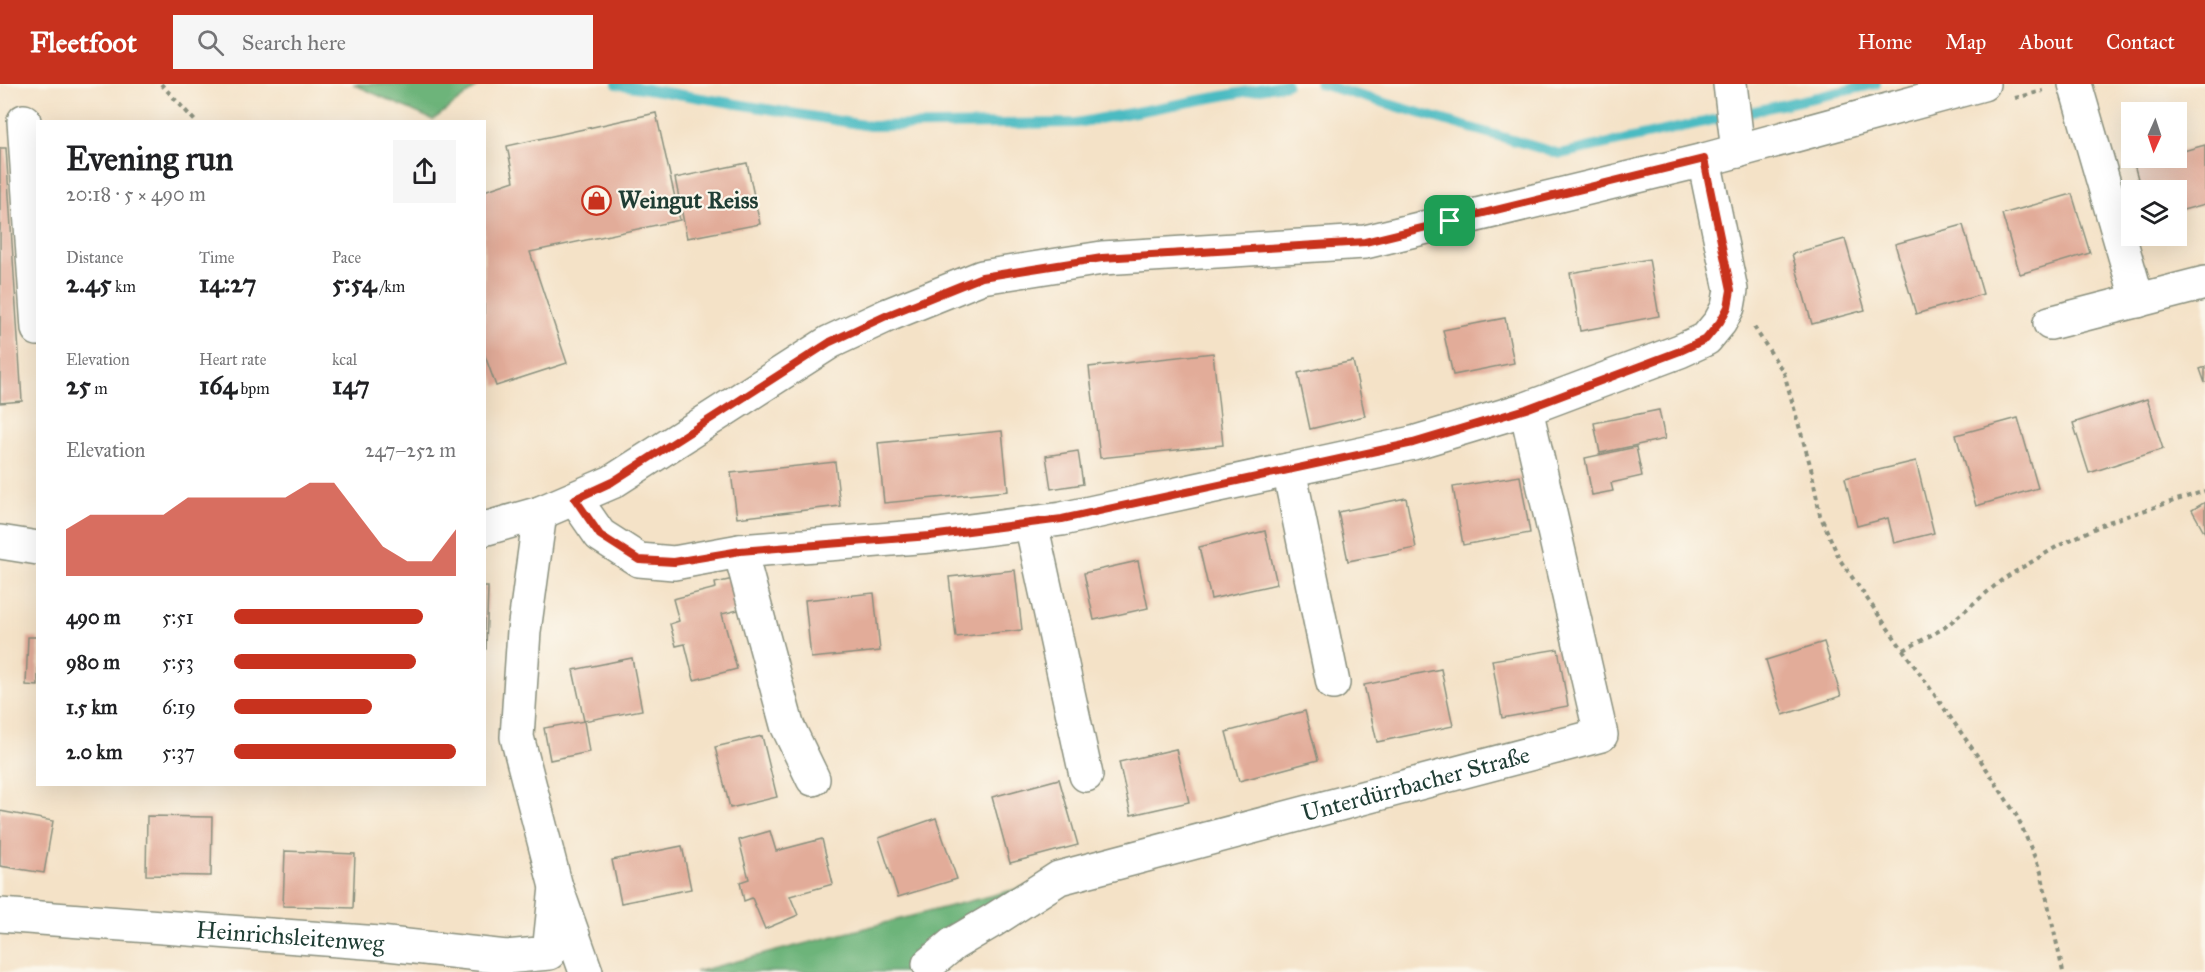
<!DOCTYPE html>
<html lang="en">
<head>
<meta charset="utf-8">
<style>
  :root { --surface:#fff; --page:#f6f6f6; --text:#202124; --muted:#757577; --accent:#c8321e }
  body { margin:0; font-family:"IM FELL Great Primer",serif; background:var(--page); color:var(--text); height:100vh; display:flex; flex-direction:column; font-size:22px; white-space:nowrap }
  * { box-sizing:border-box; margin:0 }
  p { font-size:20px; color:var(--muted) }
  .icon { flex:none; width:33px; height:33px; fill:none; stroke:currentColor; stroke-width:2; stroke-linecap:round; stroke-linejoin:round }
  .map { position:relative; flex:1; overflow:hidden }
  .panel { position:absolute; left:36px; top:36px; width:450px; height:666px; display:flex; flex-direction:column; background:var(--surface); border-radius:0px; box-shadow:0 6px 24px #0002 }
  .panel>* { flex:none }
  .needle { width:39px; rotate:183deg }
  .tools { position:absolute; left:2121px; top:18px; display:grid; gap:12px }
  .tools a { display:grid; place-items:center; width:66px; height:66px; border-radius:0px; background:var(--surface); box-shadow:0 6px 24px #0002; font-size:30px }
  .pin { position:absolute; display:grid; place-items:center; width:51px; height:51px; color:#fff; margin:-26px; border-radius:12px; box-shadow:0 3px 9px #0006 }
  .round { display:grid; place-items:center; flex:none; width:63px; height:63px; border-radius:0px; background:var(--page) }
  .overview { display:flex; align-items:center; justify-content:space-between; height:102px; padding:0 30px }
  h1 { font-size:33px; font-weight:700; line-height:45px }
  .figures { display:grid; grid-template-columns:repeat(3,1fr); gap:9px; height:102px; padding:6px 30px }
  .figures div { display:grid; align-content:center }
  .figures b { font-size:26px; font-weight:700 }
  .figures small { font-size:16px; font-weight:400 }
  .figures p { font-size:16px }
  .chart { height:168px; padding:12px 30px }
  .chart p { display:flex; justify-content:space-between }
  .chart svg { width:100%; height:108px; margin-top:6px; fill:var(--accent); opacity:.7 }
  ul { padding:0 30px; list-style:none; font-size:20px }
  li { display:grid; grid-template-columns:96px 72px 1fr; align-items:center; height:45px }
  li i { height:15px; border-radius:8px; background:var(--accent) }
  header { display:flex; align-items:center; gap:36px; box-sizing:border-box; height:84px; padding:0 30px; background:var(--accent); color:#fff }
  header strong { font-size:28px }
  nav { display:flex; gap:33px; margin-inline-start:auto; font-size:21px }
  .search { width:420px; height:54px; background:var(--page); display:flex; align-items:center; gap:15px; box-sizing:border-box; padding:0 21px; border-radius:0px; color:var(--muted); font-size:22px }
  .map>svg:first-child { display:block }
  .forest { fill:#6db47a; stroke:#467857; stroke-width:1.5 }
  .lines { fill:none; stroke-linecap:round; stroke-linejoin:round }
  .stream { stroke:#4cbbc2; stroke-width:10 }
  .building { fill:#e2ac99 }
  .minor-casing { stroke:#8a907e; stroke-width:36 }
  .path { stroke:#8a907e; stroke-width:4; stroke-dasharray:4.5 4.5; stroke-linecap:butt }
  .minor { stroke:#fff; stroke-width:33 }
  .route-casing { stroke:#fff; stroke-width:12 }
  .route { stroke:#c8321e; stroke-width:8 }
  .labels { text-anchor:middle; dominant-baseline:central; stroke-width:4.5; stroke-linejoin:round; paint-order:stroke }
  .poi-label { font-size:24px; font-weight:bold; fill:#1f3d34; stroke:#fbf7ec; text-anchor:start }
  .street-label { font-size:24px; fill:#1f3d34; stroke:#fbf7ec }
</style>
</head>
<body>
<header>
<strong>Fleetfoot</strong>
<div class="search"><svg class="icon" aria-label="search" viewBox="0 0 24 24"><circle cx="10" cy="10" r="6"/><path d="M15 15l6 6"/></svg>Search here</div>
<nav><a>Home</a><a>Map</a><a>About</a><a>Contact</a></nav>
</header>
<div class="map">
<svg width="2205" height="888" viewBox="0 0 2205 888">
  <rect width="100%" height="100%" fill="#fbf7ec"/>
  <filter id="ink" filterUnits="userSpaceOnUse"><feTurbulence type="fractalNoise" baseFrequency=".0167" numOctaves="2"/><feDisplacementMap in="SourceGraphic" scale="12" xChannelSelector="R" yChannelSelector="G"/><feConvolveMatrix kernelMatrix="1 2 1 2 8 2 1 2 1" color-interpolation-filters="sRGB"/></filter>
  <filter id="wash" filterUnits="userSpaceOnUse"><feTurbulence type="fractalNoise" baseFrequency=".008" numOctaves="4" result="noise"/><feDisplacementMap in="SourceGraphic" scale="24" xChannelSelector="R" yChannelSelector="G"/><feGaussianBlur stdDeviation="1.35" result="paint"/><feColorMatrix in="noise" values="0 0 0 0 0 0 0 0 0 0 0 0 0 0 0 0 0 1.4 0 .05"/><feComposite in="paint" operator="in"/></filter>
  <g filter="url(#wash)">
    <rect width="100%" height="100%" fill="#f4e2c7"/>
    <!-- forest -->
    <g class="forest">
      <polygon points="353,0 481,0 433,36"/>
      <polygon points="1059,794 929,888 695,888"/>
    </g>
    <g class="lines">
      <!-- stream -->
      <g class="stream">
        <polyline points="617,0 870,42 1076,39 1287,0"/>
        <polyline points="1320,0 1560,70 1876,0"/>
      </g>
    </g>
    <g id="blocks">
      <!-- building -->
      <g class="building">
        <polygon points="656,29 680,136 530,168 567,279 496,302 484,269 484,107 514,97 507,62"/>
        <polygon points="2205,61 2205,120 2176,128 2176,106 2141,106 2134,80 2159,74 2176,74 2176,69"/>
        <polygon points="0,64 6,64 22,317 0,319"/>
        <polygon points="747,79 760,140 687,154 675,94"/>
        <polygon points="2072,110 2090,169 2020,190 2002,130"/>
        <polygon points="1963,141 1983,210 1916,230 1895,160"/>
        <polygon points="1845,155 1865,226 1812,240 1792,170"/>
        <polygon points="1649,175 1659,232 1580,247 1570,189"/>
        <polygon points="1505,234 1514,279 1453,291 1443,246"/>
        <polygon points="1213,269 1223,361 1100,374 1089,283"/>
        <polygon points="1353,277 1365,332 1310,345 1298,289"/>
        <polygon points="2205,283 2205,299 2200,285"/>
        <polygon points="2147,315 2163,365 2089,389 2073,339"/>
        <polygon points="1659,326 1665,355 1600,369 1594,339"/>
        <polygon points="2018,334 2038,404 1976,422 1956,351"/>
        <polygon points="1002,347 1008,407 884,419 878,359"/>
        <polygon points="1636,363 1642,392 1611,399 1613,407 1592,411 1585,374"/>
        <polygon points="1078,367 1083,400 1051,405 1046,372"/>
        <polygon points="1916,377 1934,449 1894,459 1888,434 1857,442 1845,394"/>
        <polygon points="835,378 840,422 737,434 731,389"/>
        <polygon points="1520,392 1530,449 1463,461 1453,403"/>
        <polygon points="1406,414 1416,464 1348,477 1338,428"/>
        <polygon points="2205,418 2205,449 2192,426"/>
        <polygon points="1265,447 1277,500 1211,515 1199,463"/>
        <polygon points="1138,477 1148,524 1094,536 1084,489"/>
        <polygon points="1015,486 1022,546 956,553 949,493"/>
        <polygon points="738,494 746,524 722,530 737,585 694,596 685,560 676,562 670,540 679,537 673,515 716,504 715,499"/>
        <polygon points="484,503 488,503 486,565 484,565"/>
        <polygon points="874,509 880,567 811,574 805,516"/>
        <polygon points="28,553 38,553 38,602 26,601"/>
        <polygon points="1824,558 1841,612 1783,631 1766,576"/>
        <polygon points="1558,565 1568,622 1502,634 1492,576"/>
        <polygon points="632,574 642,626 584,637 573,586"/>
        <polygon points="1441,585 1453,642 1377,658 1364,601"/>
        <polygon points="1305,627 1318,676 1239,697 1226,648"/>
        <polygon points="584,637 589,668 550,676 544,644"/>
        <polygon points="762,652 777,713 730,724 715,663"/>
        <polygon points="1176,665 1189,718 1131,731 1119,678"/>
        <polygon points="1059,695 1078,761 1010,779 992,713"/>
        <polygon points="0,727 53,737 44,789 0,782"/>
        <polygon points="147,732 212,733 211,792 146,791"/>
        <polygon points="936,734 957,795 898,813 879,754"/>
        <polygon points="770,747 776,767 822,755 833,800 790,812 798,831 765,845 752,814 744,817 740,798 749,795 739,756"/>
        <polygon points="682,762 691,805 621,819 612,776"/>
        <polygon points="285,767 355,770 353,824 283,822"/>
      </g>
    </g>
  </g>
  <g filter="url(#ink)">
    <use href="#blocks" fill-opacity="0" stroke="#8a907e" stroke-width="1.5"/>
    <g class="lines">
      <defs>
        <g id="minor">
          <polyline points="1730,0 1738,67"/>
          <polyline points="2075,0 2138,217"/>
          <polyline points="24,37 38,245"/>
          <polyline points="2050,239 2205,199"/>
          <polyline points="1289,386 1333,599"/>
          <polyline points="575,415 600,451 639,476 674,479 740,467 930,452 1062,435 1413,359 1526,325 1680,267 1706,255 1720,238 1728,223 1731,206 1704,76"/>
          <polyline points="540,429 524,547 517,653 556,803 586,888"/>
          <polyline points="1031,439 1086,691"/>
          <polyline points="484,445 540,429 612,398 830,258 888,231 982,193 1102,174 1365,158 1704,76 1983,0"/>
          <polyline points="0,458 38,464"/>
          <polyline points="740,467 787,641 813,695"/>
          <path id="s1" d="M0 831 379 859 506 873 549 869 556 803"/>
          <path id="s2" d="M929 880 953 860 992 837 1059 794 1601 651 1526 325"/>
        </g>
      </defs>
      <!-- minor casing -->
      <use href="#minor" class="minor-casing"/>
      <!-- path -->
      <g class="path">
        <polyline points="161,0 196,38"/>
        <polyline points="2015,14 2043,7"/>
        <polyline points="1754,243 1784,289 1811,384 1820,431 1840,476 1988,687 2018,734 2041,788 2063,888"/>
        <polyline points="1904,566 1944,544 2003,495 2058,462 2108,438 2205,407"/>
      </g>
      <!-- minor -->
      <use href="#minor" class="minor"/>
    </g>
  </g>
  <g class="lines" filter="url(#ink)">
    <defs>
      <polygon id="route" points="1704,75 1731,206 1728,223 1720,238 1706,255 1680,267 1526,325 1413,359 1062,435 930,452 740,467 674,478 639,476 600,451 575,415 612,398 830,258 888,231 982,193 1102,174 1365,158"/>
    </defs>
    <!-- route casing -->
    <use href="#route" class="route-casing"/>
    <!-- route -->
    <use href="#route" class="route"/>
  </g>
  <!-- icons -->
  <defs>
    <symbol id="shop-ring" viewBox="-11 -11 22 22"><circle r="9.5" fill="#fbf7ec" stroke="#c8321e" stroke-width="1.5"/><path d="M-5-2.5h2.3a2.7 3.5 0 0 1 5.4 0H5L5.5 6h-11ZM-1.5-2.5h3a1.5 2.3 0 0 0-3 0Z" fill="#c8321e"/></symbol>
  </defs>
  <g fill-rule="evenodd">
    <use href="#shop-ring" x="580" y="100" width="33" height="33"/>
  </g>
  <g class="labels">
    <!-- poi labels -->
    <g class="poi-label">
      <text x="618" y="116">Weingut Reiss</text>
    </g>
    <!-- street labels -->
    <g class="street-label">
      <text stroke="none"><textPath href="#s2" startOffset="525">Unterdürrbacher Straße</textPath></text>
      <text stroke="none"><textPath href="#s1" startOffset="291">Heinrichsleitenweg</textPath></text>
    </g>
  </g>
</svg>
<div class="tools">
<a><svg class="needle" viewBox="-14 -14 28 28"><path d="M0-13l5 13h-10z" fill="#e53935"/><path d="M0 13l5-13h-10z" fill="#757577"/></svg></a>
<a><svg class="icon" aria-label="layers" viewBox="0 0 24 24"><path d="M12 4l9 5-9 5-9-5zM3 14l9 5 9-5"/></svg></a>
</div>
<div class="pin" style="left:1450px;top:137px;background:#1e9e55"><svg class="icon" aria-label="arrive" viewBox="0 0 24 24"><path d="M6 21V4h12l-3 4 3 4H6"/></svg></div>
<section class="panel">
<div class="overview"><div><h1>Evening run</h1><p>20:18 · 5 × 490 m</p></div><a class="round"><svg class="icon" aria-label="share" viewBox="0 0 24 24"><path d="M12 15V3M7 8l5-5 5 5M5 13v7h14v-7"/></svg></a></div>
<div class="figures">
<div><p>Distance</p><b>2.45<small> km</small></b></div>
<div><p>Time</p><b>14:27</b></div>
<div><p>Pace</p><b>5:54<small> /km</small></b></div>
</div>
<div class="figures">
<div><p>Elevation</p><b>25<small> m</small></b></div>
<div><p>Heart rate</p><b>164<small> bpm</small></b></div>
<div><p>kcal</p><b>147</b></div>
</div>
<div class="chart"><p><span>Elevation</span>247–252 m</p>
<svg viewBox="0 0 160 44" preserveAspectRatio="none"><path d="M0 44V25L10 19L20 19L30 19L40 19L50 12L60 12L70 12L80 12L90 12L100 6L110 6L120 19L130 32L140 38L150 38L160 25V44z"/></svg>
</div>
<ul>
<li><b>490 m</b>5:51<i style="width:85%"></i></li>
<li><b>980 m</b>5:53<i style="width:82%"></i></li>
<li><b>1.5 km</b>6:19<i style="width:62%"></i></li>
<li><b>2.0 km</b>5:37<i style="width:100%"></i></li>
</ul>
</section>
</div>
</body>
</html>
